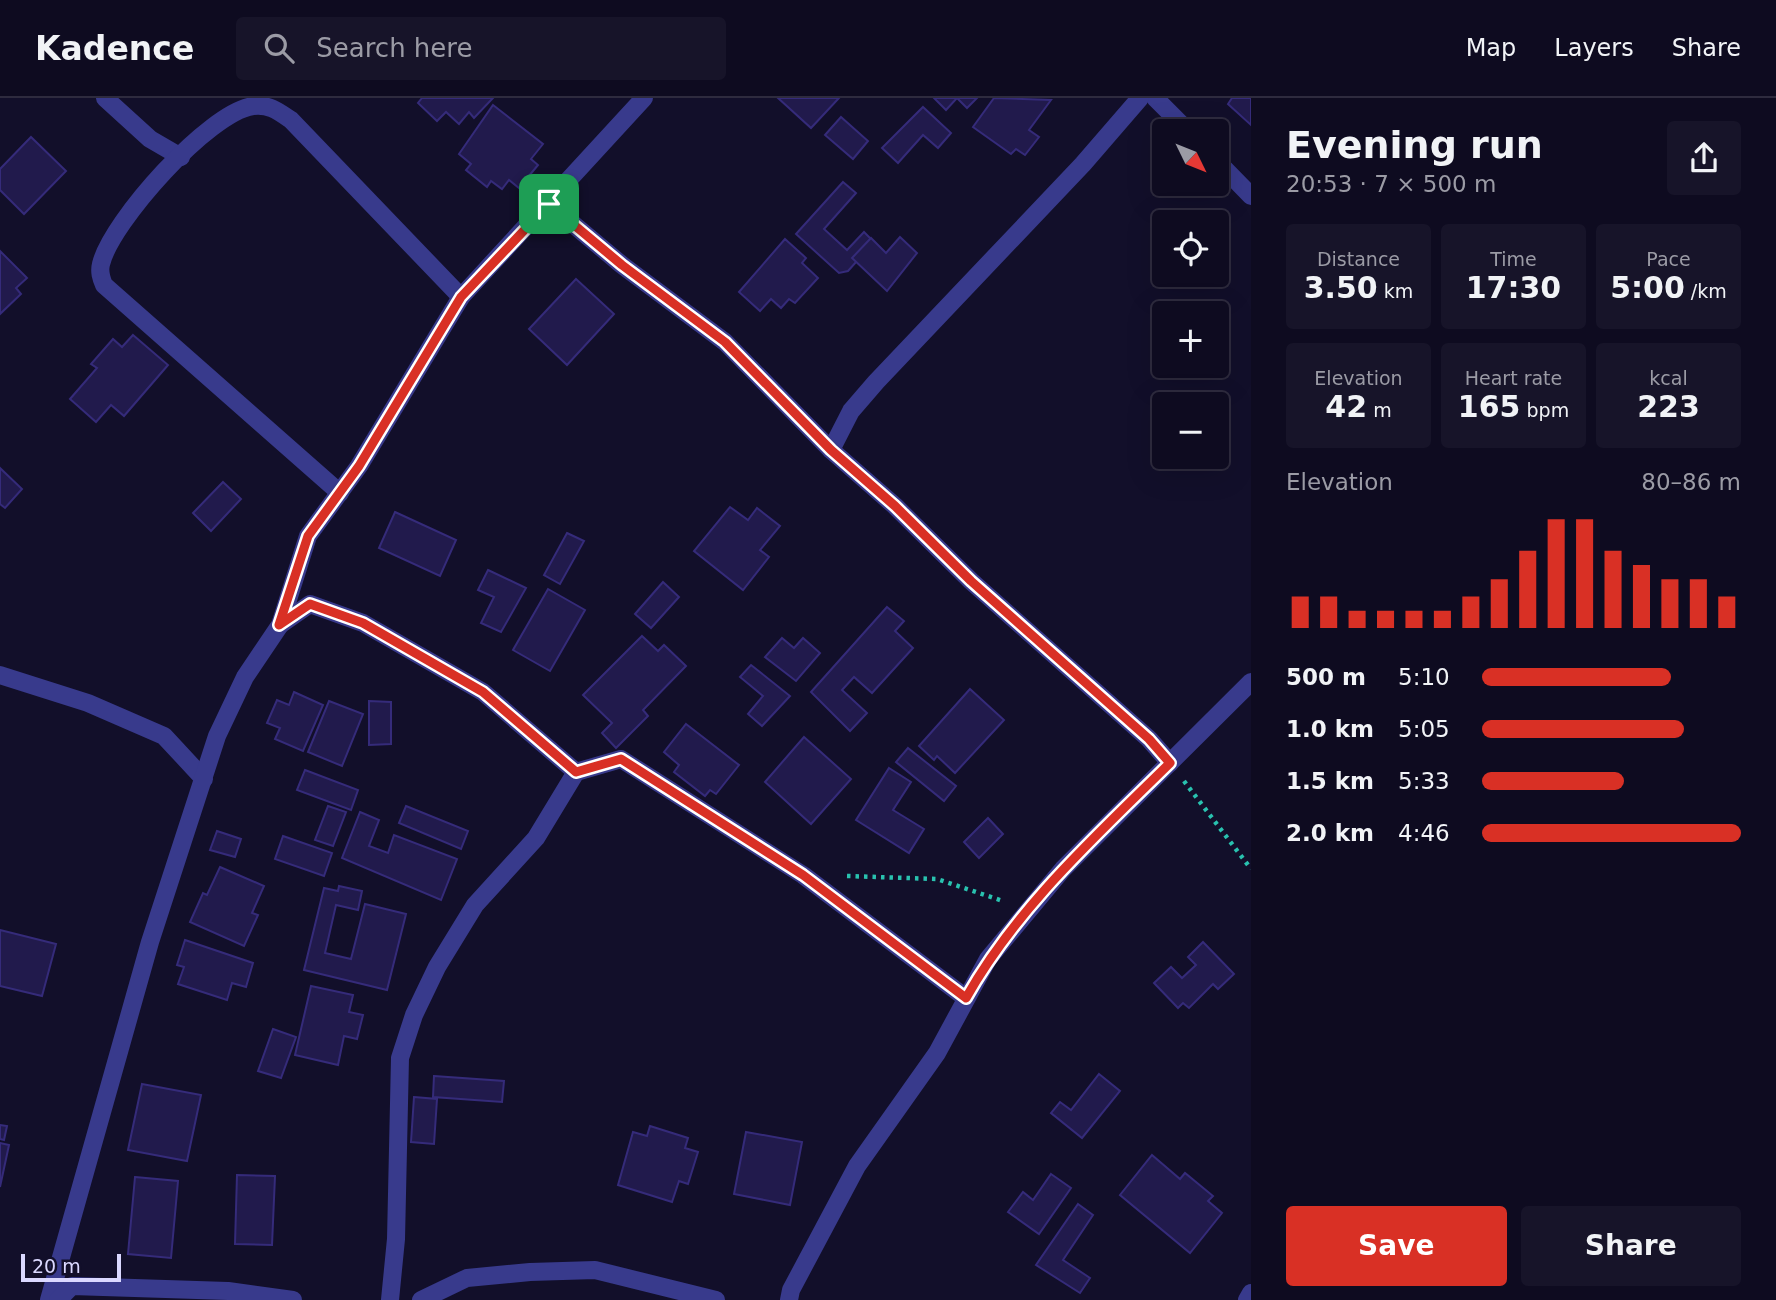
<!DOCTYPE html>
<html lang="en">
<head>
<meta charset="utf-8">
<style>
  :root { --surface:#0e0b20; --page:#171429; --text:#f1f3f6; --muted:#9b9ba5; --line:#2e2b3e; --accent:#d93025 }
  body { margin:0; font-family:"DejaVu Sans",sans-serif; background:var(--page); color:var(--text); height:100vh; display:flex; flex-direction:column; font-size:26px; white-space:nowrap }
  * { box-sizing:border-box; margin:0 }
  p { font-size:23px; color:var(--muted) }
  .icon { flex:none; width:38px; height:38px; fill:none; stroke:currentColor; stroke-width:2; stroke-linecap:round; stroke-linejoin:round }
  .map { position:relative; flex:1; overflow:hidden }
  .side { display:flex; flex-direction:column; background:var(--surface); width:525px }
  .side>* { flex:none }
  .needle { width:46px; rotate:133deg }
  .buttons { position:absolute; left:1152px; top:21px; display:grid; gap:14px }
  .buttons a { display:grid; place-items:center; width:77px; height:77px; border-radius:7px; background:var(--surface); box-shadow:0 7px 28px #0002,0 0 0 2px var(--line); font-size:35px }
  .scale { position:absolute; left:21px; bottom:18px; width:100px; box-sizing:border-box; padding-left:7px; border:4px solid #dad8ff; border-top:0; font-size:19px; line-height:24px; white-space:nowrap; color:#dad8ff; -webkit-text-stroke:5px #120f2a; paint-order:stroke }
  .pin { position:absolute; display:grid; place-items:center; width:60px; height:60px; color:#fff; margin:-30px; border-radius:14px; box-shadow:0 4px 10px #0006 }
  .round { display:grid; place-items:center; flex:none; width:74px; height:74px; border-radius:7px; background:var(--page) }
  .headline { display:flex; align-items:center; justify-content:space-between; height:119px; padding:0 35px }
  h1 { font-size:38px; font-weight:700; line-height:52px }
  .stats { display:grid; grid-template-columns:repeat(3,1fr); gap:10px; height:119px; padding:7px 35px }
  .stats div { display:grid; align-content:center; border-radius:7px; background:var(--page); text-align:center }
  .stats b { font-size:30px; font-weight:700 }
  .stats small { font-size:19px; font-weight:400 }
  .stats p { font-size:19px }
  .chart { height:196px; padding:14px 35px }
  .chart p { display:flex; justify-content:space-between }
  .chart svg { width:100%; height:126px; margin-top:7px; stroke:var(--accent); stroke-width:6 }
  .button { display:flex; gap:14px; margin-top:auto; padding:14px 35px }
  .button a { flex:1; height:80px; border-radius:7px; background:var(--accent); color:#fff; font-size:28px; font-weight:700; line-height:80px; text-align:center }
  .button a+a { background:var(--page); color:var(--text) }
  ul { padding:0 35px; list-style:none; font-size:23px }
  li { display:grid; grid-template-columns:112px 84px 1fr; align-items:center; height:52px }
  li i { height:18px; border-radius:9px; background:var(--accent) }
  header { display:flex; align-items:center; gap:42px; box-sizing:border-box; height:98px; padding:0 35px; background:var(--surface); border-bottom:2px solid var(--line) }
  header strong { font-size:33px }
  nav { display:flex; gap:38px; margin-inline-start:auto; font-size:24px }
  .search { width:490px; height:63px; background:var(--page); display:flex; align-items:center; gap:18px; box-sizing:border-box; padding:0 24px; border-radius:7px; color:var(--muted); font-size:26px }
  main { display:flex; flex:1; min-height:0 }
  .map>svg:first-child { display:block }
  .building { fill:#211a4c; stroke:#352b7a; stroke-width:2 }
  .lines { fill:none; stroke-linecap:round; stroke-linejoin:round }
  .path { stroke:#29c2af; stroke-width:4.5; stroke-dasharray:3.5 5; stroke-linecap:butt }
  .minor { stroke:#383a8c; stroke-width:18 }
  .route-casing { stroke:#fff; stroke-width:14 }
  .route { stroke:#d93025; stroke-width:9 }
</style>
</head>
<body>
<header>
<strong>Kadence</strong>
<div class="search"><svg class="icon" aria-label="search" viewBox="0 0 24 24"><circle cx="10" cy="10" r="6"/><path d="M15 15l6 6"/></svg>Search here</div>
<nav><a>Map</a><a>Layers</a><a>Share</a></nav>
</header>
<main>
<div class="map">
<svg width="1251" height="1202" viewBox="0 0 1251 1202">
  <rect width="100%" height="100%" fill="#120f2a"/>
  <!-- building -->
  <g class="building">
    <polygon points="422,0 493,0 474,20 469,14 459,26 446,14 437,23 418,5"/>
    <polygon points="778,0 839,0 811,30"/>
    <polygon points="934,0 977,0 967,10 957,0 946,12"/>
    <polygon points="994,0 1051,2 1029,32 1039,39 1025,57 1016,51 1011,56 973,29"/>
    <polygon points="1232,0 1251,0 1251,27 1228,6"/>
    <polygon points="493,7 543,46 531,61 538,67 519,90 509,82 502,91 491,83 487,89 466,72 471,66 459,56"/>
    <polygon points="923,9 951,35 938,50 923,37 898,65 882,50"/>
    <polygon points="841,19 868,43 853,61 825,37"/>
    <polygon points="31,39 66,73 24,116 0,92 0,71"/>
    <polygon points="843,84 856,95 824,131 847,152 864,134 874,144 848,173 839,175 796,136"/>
    <polygon points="900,139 917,155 887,193 852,160 871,140 886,155"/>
    <polygon points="785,141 806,160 802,165 818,180 795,205 789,201 781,210 771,201 760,213 739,194"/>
    <polygon points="0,153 27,180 16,190 21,196 0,216"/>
    <polygon points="576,181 614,216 567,267 529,231"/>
    <polygon points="133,237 168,267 124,318 111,307 96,324 70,301 97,270 91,266 113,241 122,249"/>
    <polygon points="0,370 22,391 5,410 0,406"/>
    <polygon points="223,384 241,401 211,433 193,415"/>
    <polygon points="730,409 748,422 757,410 780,428 760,452 769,459 743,492 694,453"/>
    <polygon points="395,414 456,442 440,478 379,450"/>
    <polygon points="567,435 584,443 560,486 544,477"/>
    <polygon points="488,472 526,490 501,534 481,525 494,499 478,492"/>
    <polygon points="663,484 679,499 651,530 635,516"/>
    <polygon points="548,491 585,512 550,573 513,552"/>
    <polygon points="887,509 904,523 895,533 913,550 872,595 854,579 842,592 867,615 850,633 811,594"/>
    <polygon points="642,538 658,553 664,547 686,568 643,612 648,618 616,650 602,635 612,625 583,597"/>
    <polygon points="782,540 794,550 803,540 820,555 796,583 765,559"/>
    <polygon points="751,567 790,598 762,628 748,616 763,598 740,579"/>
    <polygon points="970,591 1004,622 955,675 937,658 934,662 919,648"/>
    <polygon points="294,594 323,607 303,653 275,641 280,630 267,625 277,602 289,607"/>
    <polygon points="329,603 363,616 342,668 308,654"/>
    <polygon points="369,603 391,604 391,646 369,647"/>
    <polygon points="686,626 739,667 716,696 710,692 705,698 674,674 679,667 664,654"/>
    <polygon points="804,639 851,681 811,726 765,684"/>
    <polygon points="908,650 956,688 944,703 896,664"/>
    <polygon points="889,670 911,684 893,712 924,731 909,755 856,722"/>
    <polygon points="305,672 358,692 351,712 297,692"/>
    <polygon points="328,708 346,714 333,748 315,742"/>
    <polygon points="406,708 468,733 461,751 399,725"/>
    <polygon points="360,714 379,722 369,748 388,755 394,737 457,761 441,802 342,760"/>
    <polygon points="988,720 1003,736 979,760 964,744"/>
    <polygon points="217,733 241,741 235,759 210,752"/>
    <polygon points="283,738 332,755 324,778 275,761"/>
    <polygon points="220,769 264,788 252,815 258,817 244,848 190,824 203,795 207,797"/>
    <polygon points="339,788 362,793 358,812 336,807 325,855 351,861 365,806 406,816 387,892 304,872 324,790 338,793"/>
    <polygon points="0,832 56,846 42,898 0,888"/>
    <polygon points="185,842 253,865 246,889 232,885 227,902 178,886 184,869 177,867"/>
    <polygon points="1203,844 1234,876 1218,891 1213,886 1189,910 1183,905 1178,910 1154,885 1171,869 1182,880 1196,867 1188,859"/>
    <polygon points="311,888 353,897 349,914 363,917 357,941 344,938 338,967 295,957"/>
    <polygon points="273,931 296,939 281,980 258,973"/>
    <polygon points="1099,976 1120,993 1082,1040 1051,1015 1060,1004 1071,1012"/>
    <polygon points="434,978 504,983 502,1004 433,999"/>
    <polygon points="142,986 201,997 187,1063 128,1052"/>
    <polygon points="414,999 437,1001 434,1046 411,1044"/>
    <polygon points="0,1027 7,1028 4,1042 0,1041"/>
    <polygon points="650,1028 688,1040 685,1050 698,1054 688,1086 679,1083 672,1104 618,1087 633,1034 647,1038"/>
    <polygon points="746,1034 802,1044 790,1107 734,1096"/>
    <polygon points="0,1045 9,1047 0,1089"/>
    <polygon points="1152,1057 1180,1081 1185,1075 1213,1098 1208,1103 1222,1115 1190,1155 1120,1097"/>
    <polygon points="1051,1076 1071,1090 1039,1136 1008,1114 1023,1094 1033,1102"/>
    <polygon points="237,1077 275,1078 272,1147 235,1146"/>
    <polygon points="135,1079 178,1083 171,1160 128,1156"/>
    <polygon points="1078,1106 1093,1117 1063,1162 1090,1180 1080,1195 1036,1167"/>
  </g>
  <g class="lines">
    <!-- path -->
    <g class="path">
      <polyline points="1184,683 1251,771"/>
      <polyline points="847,778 937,781 1003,803"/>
    </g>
    <!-- minor -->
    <g class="minor">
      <polyline points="105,0 150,41 181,59"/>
      <polyline points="1155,0 1188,33"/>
      <polyline points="1216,62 1251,98"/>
      <polyline points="549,106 622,167 725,244 831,352 895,408 971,483 1149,641 1170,665"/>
      <polyline points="831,352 851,313 876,284 1083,66 1140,0"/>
      <path d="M340 395 104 187C101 180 99 174 101 166 111 124 209 14 253 8 269 6 278 13 291 22L461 199"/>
      <polyline points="280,527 310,506 363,525 483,594 576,674 621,661 803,777 966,900"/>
      <polyline points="0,577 88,605 164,638 204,681"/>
      <polyline points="49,1202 150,844 217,638 245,579 280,527 308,438 359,368 461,199 644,0"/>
      <polyline points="58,1202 72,1188 228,1193 293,1202"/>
      <polyline points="390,1202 396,1141 400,960 414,917 437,869 475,807 536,740 576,674"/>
      <polyline points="421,1202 467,1180 530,1174 595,1172 716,1202"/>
      <polyline points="789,1202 791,1192 857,1068 937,955 988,861 1063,771 1251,584"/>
      <polyline points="1247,1202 1251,1195"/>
    </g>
  </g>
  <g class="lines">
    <defs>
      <path id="route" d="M549 106 622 167 725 244 831 352 895 408 971 483 1149 641 1170 665C1096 738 1017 809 966 900L803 777 621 661 576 674 483 594 363 525 310 506 279 527 308 438 359 368 461 199Z"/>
    </defs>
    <!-- route casing -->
    <use href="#route" class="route-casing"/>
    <!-- route -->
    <use href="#route" class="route"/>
  </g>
</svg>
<div class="buttons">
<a><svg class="needle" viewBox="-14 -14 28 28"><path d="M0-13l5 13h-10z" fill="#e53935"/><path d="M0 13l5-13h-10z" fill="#9b9ba5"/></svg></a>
<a><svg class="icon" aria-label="locate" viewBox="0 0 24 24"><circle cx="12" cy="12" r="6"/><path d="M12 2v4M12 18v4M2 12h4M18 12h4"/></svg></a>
<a>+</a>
<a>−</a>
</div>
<div class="scale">20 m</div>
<div class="pin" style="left:549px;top:106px;background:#1e9e55"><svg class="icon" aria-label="arrive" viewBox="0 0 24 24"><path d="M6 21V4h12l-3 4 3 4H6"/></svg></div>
</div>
<section class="side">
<div class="headline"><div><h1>Evening run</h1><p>20:53 · 7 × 500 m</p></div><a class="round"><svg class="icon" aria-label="share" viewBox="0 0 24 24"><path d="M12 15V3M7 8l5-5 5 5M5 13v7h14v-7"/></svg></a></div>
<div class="stats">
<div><p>Distance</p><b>3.50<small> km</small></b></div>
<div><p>Time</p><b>17:30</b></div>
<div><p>Pace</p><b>5:00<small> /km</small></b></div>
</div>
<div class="stats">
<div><p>Elevation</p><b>42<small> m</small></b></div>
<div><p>Heart rate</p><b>165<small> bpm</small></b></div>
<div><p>kcal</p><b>223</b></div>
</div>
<div class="chart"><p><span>Elevation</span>80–86 m</p>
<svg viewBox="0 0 160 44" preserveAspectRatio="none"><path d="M5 44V33M15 44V33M25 44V38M35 44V38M45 44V38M55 44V38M65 44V33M75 44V27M85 44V17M95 44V6M105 44V6M115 44V17M125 44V22M135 44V27M145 44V27M155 44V33"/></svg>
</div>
<ul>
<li><b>500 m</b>5:10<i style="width:73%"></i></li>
<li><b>1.0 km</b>5:05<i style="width:78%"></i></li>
<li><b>1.5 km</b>5:33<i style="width:55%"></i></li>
<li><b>2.0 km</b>4:46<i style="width:100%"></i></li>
</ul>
<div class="button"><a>Save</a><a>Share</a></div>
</section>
</main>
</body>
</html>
